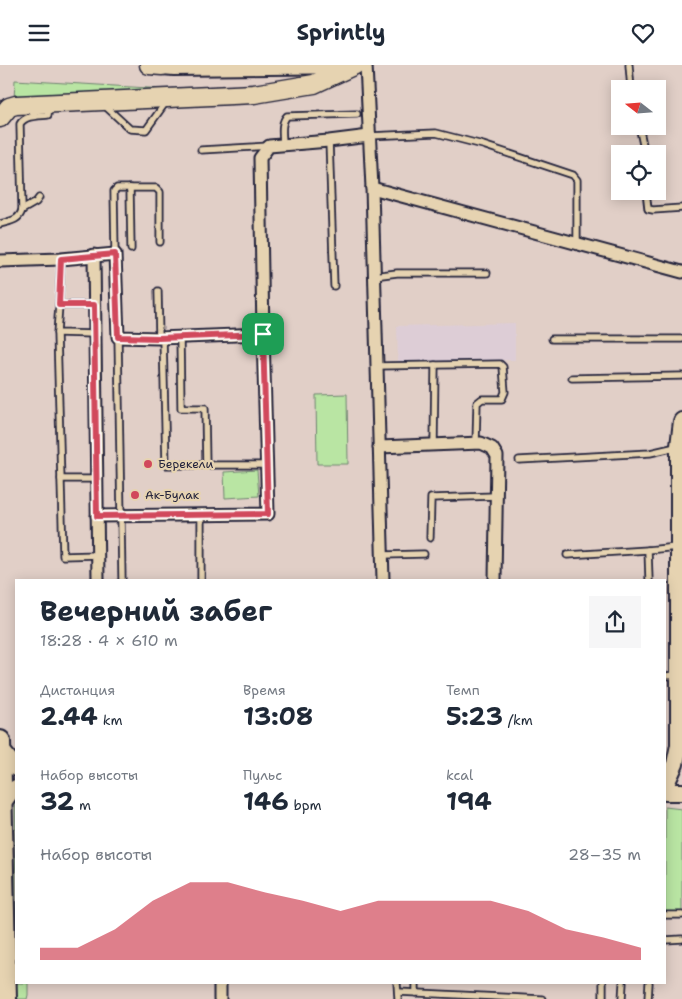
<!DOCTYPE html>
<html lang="ru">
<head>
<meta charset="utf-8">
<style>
  :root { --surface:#fff; --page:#f6f6f7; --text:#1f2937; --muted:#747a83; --accent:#d1495b }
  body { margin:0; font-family:"Shantell Sans",sans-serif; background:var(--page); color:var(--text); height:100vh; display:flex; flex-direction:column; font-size:19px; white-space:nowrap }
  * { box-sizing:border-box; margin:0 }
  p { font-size:16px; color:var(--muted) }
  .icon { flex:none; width:28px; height:28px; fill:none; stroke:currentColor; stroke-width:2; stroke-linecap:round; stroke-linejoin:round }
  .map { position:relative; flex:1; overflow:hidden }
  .drawer { position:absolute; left:15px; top:514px; width:651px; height:405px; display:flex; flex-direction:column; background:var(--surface); border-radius:0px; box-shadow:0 2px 12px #0003 }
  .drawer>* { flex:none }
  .needle { width:32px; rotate:287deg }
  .buttons { position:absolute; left:611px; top:15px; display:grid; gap:10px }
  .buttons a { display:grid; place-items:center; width:55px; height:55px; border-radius:0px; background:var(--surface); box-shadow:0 2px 12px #0003; font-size:25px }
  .pin { position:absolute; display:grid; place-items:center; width:42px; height:42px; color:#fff; margin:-21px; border-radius:10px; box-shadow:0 2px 8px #0006 }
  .round { display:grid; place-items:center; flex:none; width:52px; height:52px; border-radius:0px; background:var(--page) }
  .summary { display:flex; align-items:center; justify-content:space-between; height:85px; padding:0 25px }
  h1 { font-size:28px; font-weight:700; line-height:38px }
  .figures { display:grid; grid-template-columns:repeat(3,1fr); gap:8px; height:85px; padding:5px 25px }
  .figures div { display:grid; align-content:center }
  .figures b { font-size:25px; font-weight:700 }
  .figures small { font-size:14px; font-weight:400 }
  .figures p { font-size:14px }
  .chart { height:140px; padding:10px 25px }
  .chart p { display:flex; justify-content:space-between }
  .chart svg { width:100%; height:90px; margin-top:5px; fill:var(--accent); opacity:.7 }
  header { display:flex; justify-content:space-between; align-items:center; height:65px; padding:0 25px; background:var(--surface); font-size:22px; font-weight:700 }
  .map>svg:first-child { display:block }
  .built { fill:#ddcdd6 }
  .green { fill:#b9e5a3; stroke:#6e846f }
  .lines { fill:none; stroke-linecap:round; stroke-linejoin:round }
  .lane-casing { stroke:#22223b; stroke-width:9 }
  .street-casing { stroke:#22223b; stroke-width:15 }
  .secondary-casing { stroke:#22223b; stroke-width:20 }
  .primary-casing { stroke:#22223b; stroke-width:21 }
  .highway-casing { stroke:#22223b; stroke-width:24 }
  .lane { stroke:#e6d3b1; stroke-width:5.5 }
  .street { stroke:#e6d3b1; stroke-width:11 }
  .secondary { stroke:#e6d3b1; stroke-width:16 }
  .primary { stroke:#e6d3b1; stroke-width:18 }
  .highway { stroke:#e6d3b1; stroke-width:20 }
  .route-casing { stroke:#fff; stroke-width:10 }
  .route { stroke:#d1495b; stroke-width:6 }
  .poi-dot { fill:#d1495b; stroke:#e6d3b1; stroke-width:2 }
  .labels { text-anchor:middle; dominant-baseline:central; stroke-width:4.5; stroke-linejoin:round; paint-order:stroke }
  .poi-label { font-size:12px; fill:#22223b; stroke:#e6d3b1; text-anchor:start }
</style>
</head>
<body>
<header><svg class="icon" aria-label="menu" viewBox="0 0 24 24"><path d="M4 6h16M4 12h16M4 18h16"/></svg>Sprintly<svg class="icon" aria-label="heart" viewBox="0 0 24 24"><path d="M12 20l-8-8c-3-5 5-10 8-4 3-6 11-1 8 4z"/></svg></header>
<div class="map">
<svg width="682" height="934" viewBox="0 0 682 934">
  <rect width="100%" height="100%" fill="#e1cfc7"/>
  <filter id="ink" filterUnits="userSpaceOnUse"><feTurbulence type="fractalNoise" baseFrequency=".02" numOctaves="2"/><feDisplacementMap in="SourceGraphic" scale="10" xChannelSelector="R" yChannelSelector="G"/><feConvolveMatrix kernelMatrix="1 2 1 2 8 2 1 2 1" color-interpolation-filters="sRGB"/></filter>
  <g filter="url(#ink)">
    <!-- built -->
    <polygon class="built" points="515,258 515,295 398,298 397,261"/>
    <!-- green -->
    <g class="green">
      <polygon points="15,15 215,27 14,35"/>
      <polygon points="347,329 348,399 317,399 316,330"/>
      <polygon points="257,405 259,431 225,433 224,407"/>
      <polygon points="16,735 16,918 28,918 28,930 27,934 19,934 16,931 15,739"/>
      <polygon points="665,742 682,744 682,850 665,850"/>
    </g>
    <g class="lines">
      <defs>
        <g id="lane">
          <polyline points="629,0 631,24"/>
          <polyline points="104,40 130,64 146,65 166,37"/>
          <polyline points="639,61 645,89"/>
          <polyline points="369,71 436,68 483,80 573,110 577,115 577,178"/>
          <polyline points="329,76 334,221"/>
          <path d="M283 80C283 71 280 58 287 51L357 49"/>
          <polyline points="201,85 269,81"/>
          <polyline points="130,123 131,184"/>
          <polyline points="646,126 648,144 653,145 682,143"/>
          <polyline points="22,145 36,137 39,133"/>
          <path d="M0 159C10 156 19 156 22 145L20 59C25 50 39 51 48 50L49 41"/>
          <polyline points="115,189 114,126 117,123 156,123 160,127 160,177"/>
          <polyline points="374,211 397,208 487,208"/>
          <polyline points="158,226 159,273"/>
          <polyline points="59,240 61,194"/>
          <polyline points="94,240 59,240 57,268 95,269"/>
          <polyline points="57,268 63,491 98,490"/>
          <polyline points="118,272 122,515"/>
          <polyline points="180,272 181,343 205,343 206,400"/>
          <polyline points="163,273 166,400 267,400"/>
          <polyline points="552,274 682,274"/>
          <polyline points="376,301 500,299 503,302 505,327 502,334 482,334 477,338 476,378"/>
          <polyline points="572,313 682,311"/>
          <polyline points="434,379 435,300"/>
          <polyline points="519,395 650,388 676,382"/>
          <polyline points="61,414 97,414"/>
          <polyline points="201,449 201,515"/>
          <polyline points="430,473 431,433 496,431"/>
          <polyline points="383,490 424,489"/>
          <polyline points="567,490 648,485"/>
          <polyline points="649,515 648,485 677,482"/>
          <polyline points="665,611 677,610"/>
          <polyline points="665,850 682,850"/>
          <polyline points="665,875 682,874"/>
          <polyline points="397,918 398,934"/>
          <polyline points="416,918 416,928"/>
          <polyline points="398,927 542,934"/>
          <polyline points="603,934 603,918"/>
          <polyline points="622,934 623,918"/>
          <polyline points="648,934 649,918"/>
        </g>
        <g id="street">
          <polyline points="366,0 372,123 383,515"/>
          <polyline points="372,123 682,207"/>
          <polyline points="94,190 98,515"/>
          <polyline points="0,196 61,194 115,189 118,272 159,273 263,269 260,93 269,81 329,76 369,71"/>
          <polyline points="379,382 481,378 492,383 497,391 495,515"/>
          <polyline points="97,451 268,449 263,269"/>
          <polyline points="220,934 220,918"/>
        </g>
        <g id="secondary">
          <polyline points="162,1 174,2 355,0"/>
          <polyline points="0,684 16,703"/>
          <polyline points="665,721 675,699 679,680 679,381 682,356"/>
          <polyline points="665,727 682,727"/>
          <polyline points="1,740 9,729 16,723"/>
        </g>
        <g id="primary">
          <polyline points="149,0 162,1"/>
          <polyline points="0,53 9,42 16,40 254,29 314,19 355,0"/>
        </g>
        <polyline id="highway" points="0,676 6,934"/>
      </defs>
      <!-- lane casing -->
      <use href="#lane" class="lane-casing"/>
      <!-- street casing -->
      <use href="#street" class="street-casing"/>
      <!-- secondary casing -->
      <use href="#secondary" class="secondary-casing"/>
      <!-- primary casing -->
      <use href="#primary" class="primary-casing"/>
      <!-- highway casing -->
      <use href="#highway" class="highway-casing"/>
      <!-- lane -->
      <use href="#lane" class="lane"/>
      <!-- street -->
      <use href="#street" class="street"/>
      <!-- secondary -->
      <use href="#secondary" class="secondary"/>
      <!-- primary -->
      <use href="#primary" class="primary"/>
      <!-- highway -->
      <use href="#highway" class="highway"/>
    </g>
  </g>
  <g class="lines" filter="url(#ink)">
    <defs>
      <polygon id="route" points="115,189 118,272 159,273 263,269 268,449 97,451 94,240 59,240 61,194"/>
    </defs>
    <!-- route casing -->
    <use href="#route" class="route-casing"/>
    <!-- route -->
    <use href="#route" class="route"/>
  </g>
  <!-- markers -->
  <g class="poi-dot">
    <circle cx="148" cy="399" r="5"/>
    <circle cx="135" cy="430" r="5"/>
  </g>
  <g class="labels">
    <!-- poi labels -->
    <g class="poi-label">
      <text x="158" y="399">Берекели</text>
      <text x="145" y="430">Ак-Булак</text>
    </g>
  </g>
</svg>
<div class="buttons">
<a><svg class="needle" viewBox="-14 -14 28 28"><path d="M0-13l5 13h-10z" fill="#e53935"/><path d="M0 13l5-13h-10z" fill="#747a83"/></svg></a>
<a><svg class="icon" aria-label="locate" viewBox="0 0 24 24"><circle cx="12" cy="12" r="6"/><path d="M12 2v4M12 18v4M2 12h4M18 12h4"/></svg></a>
</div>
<div class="pin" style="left:263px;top:269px;background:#1e9e55"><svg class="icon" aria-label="arrive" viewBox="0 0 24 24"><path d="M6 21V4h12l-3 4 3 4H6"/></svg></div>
<section class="drawer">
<div class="summary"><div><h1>Вечерний забег</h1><p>18:28 · 4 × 610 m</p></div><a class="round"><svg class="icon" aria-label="share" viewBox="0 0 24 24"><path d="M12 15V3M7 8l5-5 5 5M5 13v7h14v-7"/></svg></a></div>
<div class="figures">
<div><p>Дистанция</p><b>2.44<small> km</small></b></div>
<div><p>Время</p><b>13:08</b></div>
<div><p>Темп</p><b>5:23<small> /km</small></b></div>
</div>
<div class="figures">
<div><p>Набор высоты</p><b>32<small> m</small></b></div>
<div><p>Пульс</p><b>146<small> bpm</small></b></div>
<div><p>kcal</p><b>194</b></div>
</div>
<div class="chart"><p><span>Набор высоты</span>28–35 m</p>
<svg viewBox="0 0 160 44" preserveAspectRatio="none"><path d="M0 44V38L10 38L20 29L30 15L40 6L50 6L60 11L70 15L80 20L90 15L100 15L110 15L120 15L130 20L140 29L150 33L160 38V44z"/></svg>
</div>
</section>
</div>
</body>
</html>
